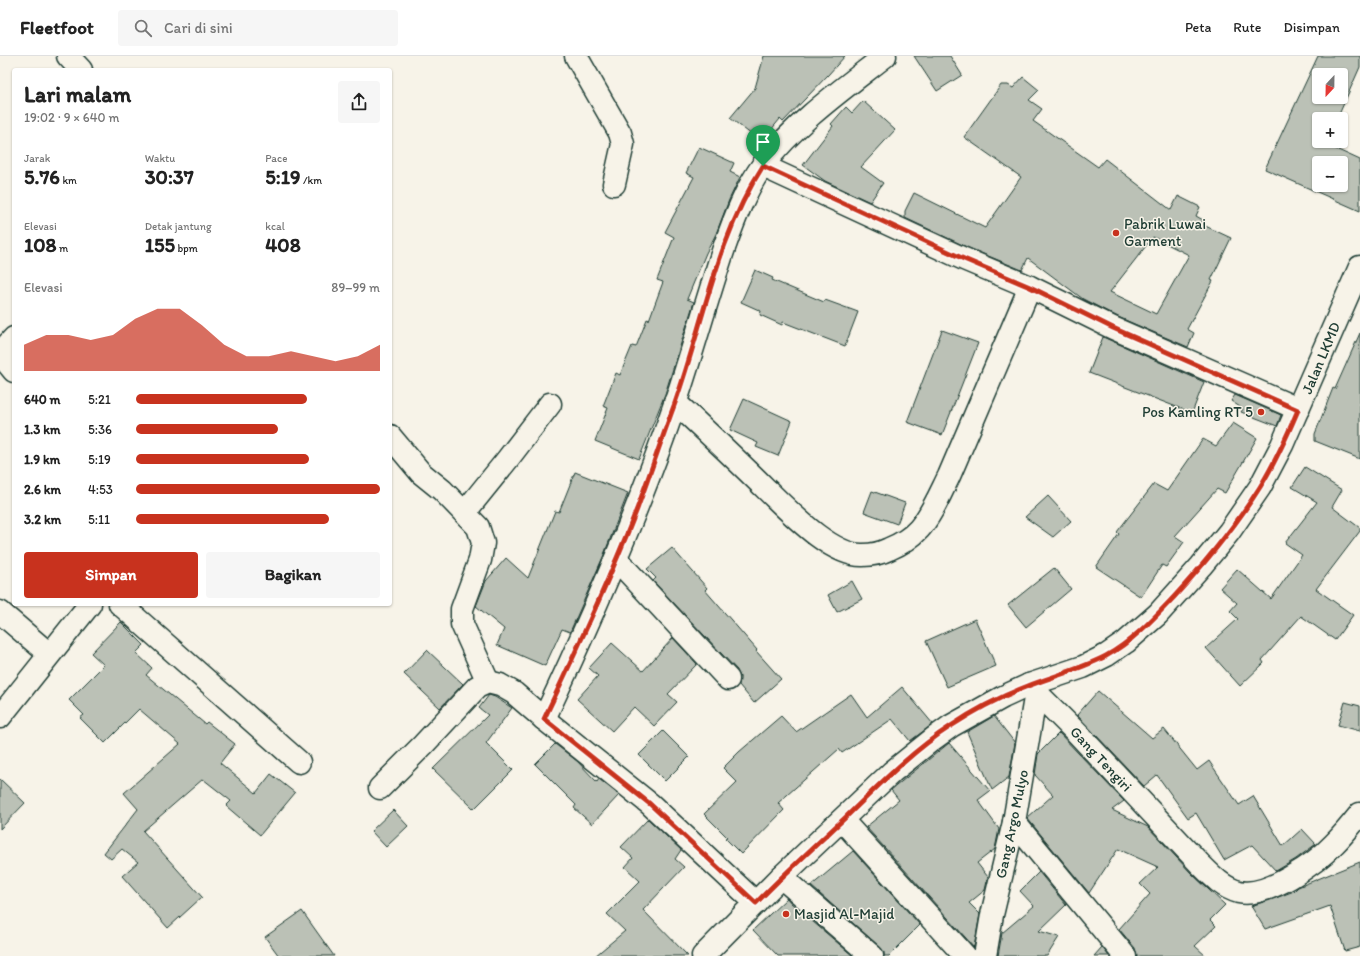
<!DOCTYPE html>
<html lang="id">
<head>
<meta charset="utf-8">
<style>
  :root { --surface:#fff; --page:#f6f6f6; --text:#222; --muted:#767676; --line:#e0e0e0; --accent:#c8321e }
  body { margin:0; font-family:Itim,sans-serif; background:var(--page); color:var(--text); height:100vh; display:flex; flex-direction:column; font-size:15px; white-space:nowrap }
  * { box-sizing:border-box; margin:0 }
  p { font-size:13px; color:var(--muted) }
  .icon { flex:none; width:22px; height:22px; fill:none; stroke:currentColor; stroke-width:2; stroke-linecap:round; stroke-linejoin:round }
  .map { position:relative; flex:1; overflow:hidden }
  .side { position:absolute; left:12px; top:12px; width:380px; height:538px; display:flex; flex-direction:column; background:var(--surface); border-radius:4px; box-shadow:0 1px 3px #0004 }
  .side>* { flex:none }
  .needle { width:26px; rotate:202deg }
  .controls { position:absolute; left:1312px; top:12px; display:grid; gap:8px }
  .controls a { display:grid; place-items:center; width:36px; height:36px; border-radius:4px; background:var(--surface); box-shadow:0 1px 3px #0004; font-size:20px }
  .pin { position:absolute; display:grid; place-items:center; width:34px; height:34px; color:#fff; margin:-41px -17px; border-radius:50% 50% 50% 0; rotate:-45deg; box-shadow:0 0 4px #0007 }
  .pin .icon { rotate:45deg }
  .round { display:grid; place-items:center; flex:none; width:42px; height:42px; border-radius:4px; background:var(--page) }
  .overview { display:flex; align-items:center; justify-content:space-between; height:68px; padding:0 12px }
  h1 { font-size:22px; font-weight:800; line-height:30px }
  .figures { display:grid; grid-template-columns:repeat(3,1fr); gap:6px; height:68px; padding:4px 12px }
  .figures div { display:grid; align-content:center }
  .figures b { font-size:20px; font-weight:800 }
  .figures small { font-size:11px; font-weight:400 }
  .figures p { font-size:11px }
  .chart { height:112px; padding:8px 12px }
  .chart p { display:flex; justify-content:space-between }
  .chart svg { width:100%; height:72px; margin-top:4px; fill:var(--accent); opacity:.7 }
  .primary-button { display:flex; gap:8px; margin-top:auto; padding:8px 12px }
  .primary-button a { flex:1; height:46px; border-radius:4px; background:var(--accent); color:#fff; font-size:16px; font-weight:800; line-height:46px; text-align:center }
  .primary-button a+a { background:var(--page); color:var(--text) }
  ul { padding:0 12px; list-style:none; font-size:13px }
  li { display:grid; grid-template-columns:64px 48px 1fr; align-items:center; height:30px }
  li i { height:10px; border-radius:5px; background:var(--accent) }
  header { display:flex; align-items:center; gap:24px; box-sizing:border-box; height:56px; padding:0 20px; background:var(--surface); border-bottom:1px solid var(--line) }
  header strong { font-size:19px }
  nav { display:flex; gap:22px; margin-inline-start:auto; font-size:14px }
  .search { width:280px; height:36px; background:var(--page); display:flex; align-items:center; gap:10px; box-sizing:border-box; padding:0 14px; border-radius:4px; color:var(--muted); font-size:15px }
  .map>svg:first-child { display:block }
  .building { fill:#bbc1b6; stroke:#1f3d34; fill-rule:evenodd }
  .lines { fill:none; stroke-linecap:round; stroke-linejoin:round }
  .minor-casing { stroke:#1f3d34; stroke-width:25 }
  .minor { stroke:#f7f3e8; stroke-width:22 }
  .route-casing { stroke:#fff; stroke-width:8 }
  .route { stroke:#c8321e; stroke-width:5 }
  .poi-dot { fill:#c8321e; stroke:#f7f3e8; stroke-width:1.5 }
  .labels { text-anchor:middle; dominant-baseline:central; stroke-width:3; stroke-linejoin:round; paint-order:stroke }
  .poi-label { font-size:15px; fill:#1f3d34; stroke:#f7f3e8; text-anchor:start }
  .street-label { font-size:15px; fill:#1f3d34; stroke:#f7f3e8 }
</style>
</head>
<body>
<header>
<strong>Fleetfoot</strong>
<div class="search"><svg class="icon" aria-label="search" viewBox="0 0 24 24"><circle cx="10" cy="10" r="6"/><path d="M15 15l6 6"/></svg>Cari di sini</div>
<nav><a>Peta</a><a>Rute</a><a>Disimpan</a></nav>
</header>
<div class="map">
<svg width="1360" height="900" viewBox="0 0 1360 900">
  <rect width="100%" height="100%" fill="#f7f3e8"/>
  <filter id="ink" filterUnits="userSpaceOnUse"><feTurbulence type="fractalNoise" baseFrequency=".025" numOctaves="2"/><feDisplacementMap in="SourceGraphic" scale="8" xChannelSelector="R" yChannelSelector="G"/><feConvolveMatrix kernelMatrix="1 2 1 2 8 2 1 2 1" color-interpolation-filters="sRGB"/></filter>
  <g filter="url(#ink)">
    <!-- building -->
    <g class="building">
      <polygon points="764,0 845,0 828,19 783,66 780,63 761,86 730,62 755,32"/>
      <polygon points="914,0 950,0 962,19 937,35"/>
      <path d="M1318 0H1360V11L1337 63H1319V85H1327L1325 88 1360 104V155L1265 113ZM1319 19H1341V41H1319ZM1319 107H1341V129H1319Z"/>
      <path d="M1023 21 1039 34 1029 44 1042 53 1033 65 1098 111 1105 103 1171 154 1178 140 1200 151 1196 160 1203 164 1201 168 1231 182 1211 224 1213 225 1187 273 1194 277 1188 291 1118 261 1083 243 1028 202 1022 214 969 192 905 162V155L914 137 985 172 1021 121 964 81 1001 29H1008L1013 32ZM1153 181 1189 199 1156 258 1110 236Z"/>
      <polygon points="863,45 895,74 861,111 883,127 870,146 825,125 803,109 833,70 831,68 846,51 852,57"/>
      <polygon points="699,91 734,107 730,116 740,121 729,144 716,178 706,197 687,243 694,246 665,338 639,403 595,385 608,352 603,350 616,317 620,319 632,290 636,291 647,263 649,264 663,226 657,224 674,181 665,176 694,121 686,117"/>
      <polygon points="755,214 773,222 772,224 824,246 825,244 858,256 845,290 783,266 782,269 760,259 761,255 741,246"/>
      <polygon points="942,274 978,287 942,379 907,366"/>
      <polygon points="1360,277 1360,403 1315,385 1315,378 1333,332 1335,333"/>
      <polygon points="1103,281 1204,326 1192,357 1089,317"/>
      <polygon points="1235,339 1281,359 1277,370 1241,356 1243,353 1231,345"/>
      <polygon points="744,343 792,365 778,400 756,391 758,387 730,374"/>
      <polygon points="1233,367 1257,382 1225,437 1217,433 1175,480 1184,486 1166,511 1162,509 1141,541 1096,511 1119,478 1117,476 1154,428 1167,435 1203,383 1216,390"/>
      <polygon points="1305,411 1342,434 1332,451 1360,472 1360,475 1316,533 1353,559 1335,584 1301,560 1262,604 1264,607 1240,630 1206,592 1238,563 1230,555 1237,547 1220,532 1237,513 1271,543 1302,499 1285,487 1317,446 1292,431"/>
      <polygon points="575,416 628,437 603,501 570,576 562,573 545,610 497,589 504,573 476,550 486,525 506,502 528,522 555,455 559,456"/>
      <polygon points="872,435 905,447 897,468 864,456"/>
      <polygon points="1048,440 1071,465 1053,481 1025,461"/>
      <polygon points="672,492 707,532 705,534 757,594 756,595 781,623 754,647 739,629 740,621 737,614 653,525 656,522 647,513"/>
      <polygon points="1054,512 1071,533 1026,571 1008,549"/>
      <polygon points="852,525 862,543 837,556 828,539"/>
      <polygon points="975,563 996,610 947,631 926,585"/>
      <polygon points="121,566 144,589 136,597 152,612 146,619 205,668 207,666 235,688 220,707 256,737 271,718 295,737 260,779 226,750 231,745 203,723 143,775 202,841 168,872 122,820 138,806 122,793 111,803 104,797 138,753 124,737 180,688 139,653 105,687 80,662 84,659 69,644 104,609 91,597"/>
      <polygon points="673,582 697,608 668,638 677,646 654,670 634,651 612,675 577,643 598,620 589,612 612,587 643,615"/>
      <polygon points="427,594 463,628 440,652 404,618"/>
      <polygon points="902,631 933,668 910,685 892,663 842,697 839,693 778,747 784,754 741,798 725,782 727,781 704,758 737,726 723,712 739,696 781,660 796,676 851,638 867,661"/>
      <polygon points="1098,635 1152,682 1164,673 1197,714 1209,705 1239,749 1253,740 1283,790 1302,773 1316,788 1296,803 1276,815 1252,789 1224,804 1196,757 1188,762 1157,719 1144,730 1077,659"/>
      <polygon points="489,639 495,641 512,652 486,687 513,714 474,753 433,713 488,659 479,652"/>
      <polygon points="1345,646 1360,650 1360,675 1338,669"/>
      <polygon points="994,660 1015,687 1009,721 992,734 967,676"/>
      <polygon points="663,675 689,701 665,725 639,699"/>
      <polygon points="1059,677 1124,745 1112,754 1148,771 1191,817 1225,849 1210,864 1216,870 1195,890 1206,900 1137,900 1135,892 1119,873 1150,838 1140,828 1158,811 1118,793 1089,837 1027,762 1053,739 1035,719 1038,698"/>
      <polygon points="949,687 990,735 978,744 999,773 995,793 977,807 988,821 985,834 969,847 980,858 974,891 866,771 899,744 891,734"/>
      <polygon points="555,688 577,705 597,726 599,723 619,739 592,768 574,752 576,749 535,708"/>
      <polygon points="0,723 25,747 0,773"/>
      <polygon points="393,754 408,770 386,791 371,775"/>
      <polygon points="648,763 681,794 675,803 684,811 643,854 688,900 595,900 625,875 607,858 640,825 625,811 633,802 621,791"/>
      <polygon points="853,795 920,869 889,900 884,900 884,896 880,891 811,830"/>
      <polygon points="1360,806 1360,891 1345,895 1330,850 1265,873 1251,850 1281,840 1294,835 1298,831"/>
      <polygon points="1039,816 1066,849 1039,875 1059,881 1047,900 998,900 1002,877 1034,850 1020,835"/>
      <polygon points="787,842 791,847 853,900 778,900 753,874"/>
      <polygon points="302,855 334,900 279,900 265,881"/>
      <polygon points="1102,891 1109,900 1094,900"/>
    </g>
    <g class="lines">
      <defs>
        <g id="minor">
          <polyline points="68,0 81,14"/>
          <polyline points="576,0 620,77 623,88 614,128"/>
          <polyline points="763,110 964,203 1030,231 1113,272 1298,353"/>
          <polyline points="0,297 14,282"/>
          <polyline points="0,298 14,315"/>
          <path d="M675 346C706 375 737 404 767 434 789 455 831 500 863 499 872 499 881 497 889 493 901 488 911 482 919 473 932 458 940 438 949 420L1030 231"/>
          <polyline points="390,380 421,417 442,434 478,471 483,487 480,504 462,553 462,568 488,626"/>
          <polyline points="465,456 507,404 550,348"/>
          <polyline points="616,503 728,623"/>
          <polyline points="120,548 299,706"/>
          <polyline points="0,556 49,598"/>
          <path d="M1029 629 1077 677 1200 808C1211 819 1223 832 1239 836 1267 842 1316 807 1334 788 1343 779 1352 768 1360 758"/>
          <polyline points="0,661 90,548"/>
          <path d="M544 663C593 559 639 454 676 345 693 294 707 243 724 192 734 164 745 134 763 109 796 66 843 33 885 0"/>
          <polyline points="380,732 423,689 477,631 488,626 500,629 514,637 544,663 650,748 756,847"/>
          <polyline points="842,764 965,900"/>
          <polyline points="1014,766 1125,900"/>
          <polyline points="781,821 872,900"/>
          <polyline points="703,900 781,821 892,716 933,683 951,670 1003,641 1029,629 1083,611 1107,599 1126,586 1158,558 1201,510 1229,476 1260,431 1282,389 1360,211"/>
          <polyline points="985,900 992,859 1014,766 1036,636"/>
        </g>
      </defs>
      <!-- minor casing -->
      <use href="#minor" class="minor-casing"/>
      <!-- minor -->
      <use href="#minor" class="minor"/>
    </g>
  </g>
  <g class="lines" filter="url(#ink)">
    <defs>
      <path id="route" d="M763 110 964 203 1030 231 1113 272 1298 354C1287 380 1275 407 1260 431 1235 471 1205 507 1174 541 1154 562 1132 586 1106 600 1081 613 1054 620 1028 630 1002 640 975 654 951 670 912 695 879 729 846 761 816 789 785 817 756 847L650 748 544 663C577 594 609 524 637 453 650 418 662 382 675 347 703 268 717 181 763 110Z"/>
    </defs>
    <!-- route casing -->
    <use href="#route" class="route-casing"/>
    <!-- route -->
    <use href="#route" class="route"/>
  </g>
  <!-- markers -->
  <g class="poi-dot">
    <circle cx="1116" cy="177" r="4"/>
    <circle cx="1261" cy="356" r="4"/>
    <circle cx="786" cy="858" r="4"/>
  </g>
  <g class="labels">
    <!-- poi labels -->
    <g class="poi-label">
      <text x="1124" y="168">Pabrik Luwai<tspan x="1124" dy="17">Garment</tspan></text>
      <text x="1253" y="356" text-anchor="end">Pos Kamling RT 5</text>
      <text x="794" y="858">Masjid Al-Majid</text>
    </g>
    <!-- street labels -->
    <g class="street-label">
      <text transform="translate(1321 302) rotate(-67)">Jalan LKMD</text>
      <text transform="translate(1101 703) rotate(47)">Gang Tengiri</text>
      <text transform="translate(1012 768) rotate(-78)">Gang Argo Mulyo</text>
    </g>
  </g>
</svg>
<div class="controls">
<a><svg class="needle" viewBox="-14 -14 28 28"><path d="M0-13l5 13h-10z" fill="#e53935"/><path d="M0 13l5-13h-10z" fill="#767676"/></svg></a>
<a>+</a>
<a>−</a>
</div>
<div class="pin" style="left:763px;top:110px;background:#1e9e55"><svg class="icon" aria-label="arrive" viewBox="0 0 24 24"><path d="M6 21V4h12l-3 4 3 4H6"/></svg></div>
<section class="side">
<div class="overview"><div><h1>Lari malam</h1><p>19:02 · 9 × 640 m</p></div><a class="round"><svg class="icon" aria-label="share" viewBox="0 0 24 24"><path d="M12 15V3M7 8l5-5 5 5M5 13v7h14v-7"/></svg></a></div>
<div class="figures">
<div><p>Jarak</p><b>5.76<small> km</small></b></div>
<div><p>Waktu</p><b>30:37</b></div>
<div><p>Pace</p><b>5:19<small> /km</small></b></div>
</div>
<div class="figures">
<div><p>Elevasi</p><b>108<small> m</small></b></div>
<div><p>Detak jantung</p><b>155<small> bpm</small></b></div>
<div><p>kcal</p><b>408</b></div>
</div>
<div class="chart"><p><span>Elevasi</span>89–99 m</p>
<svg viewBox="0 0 160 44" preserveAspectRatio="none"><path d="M0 44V28L10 22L20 22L30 25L40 22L50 12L60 6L70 6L80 16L90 28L100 35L110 35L120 32L130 35L140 38L150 35L160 28V44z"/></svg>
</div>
<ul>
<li><b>640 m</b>5:21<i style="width:70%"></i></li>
<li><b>1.3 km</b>5:36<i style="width:58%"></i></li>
<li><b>1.9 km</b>5:19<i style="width:71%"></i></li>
<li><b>2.6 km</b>4:53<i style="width:100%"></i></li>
<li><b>3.2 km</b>5:11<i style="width:79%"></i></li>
</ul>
<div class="primary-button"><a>Simpan</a><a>Bagikan</a></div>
</section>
</div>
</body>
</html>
